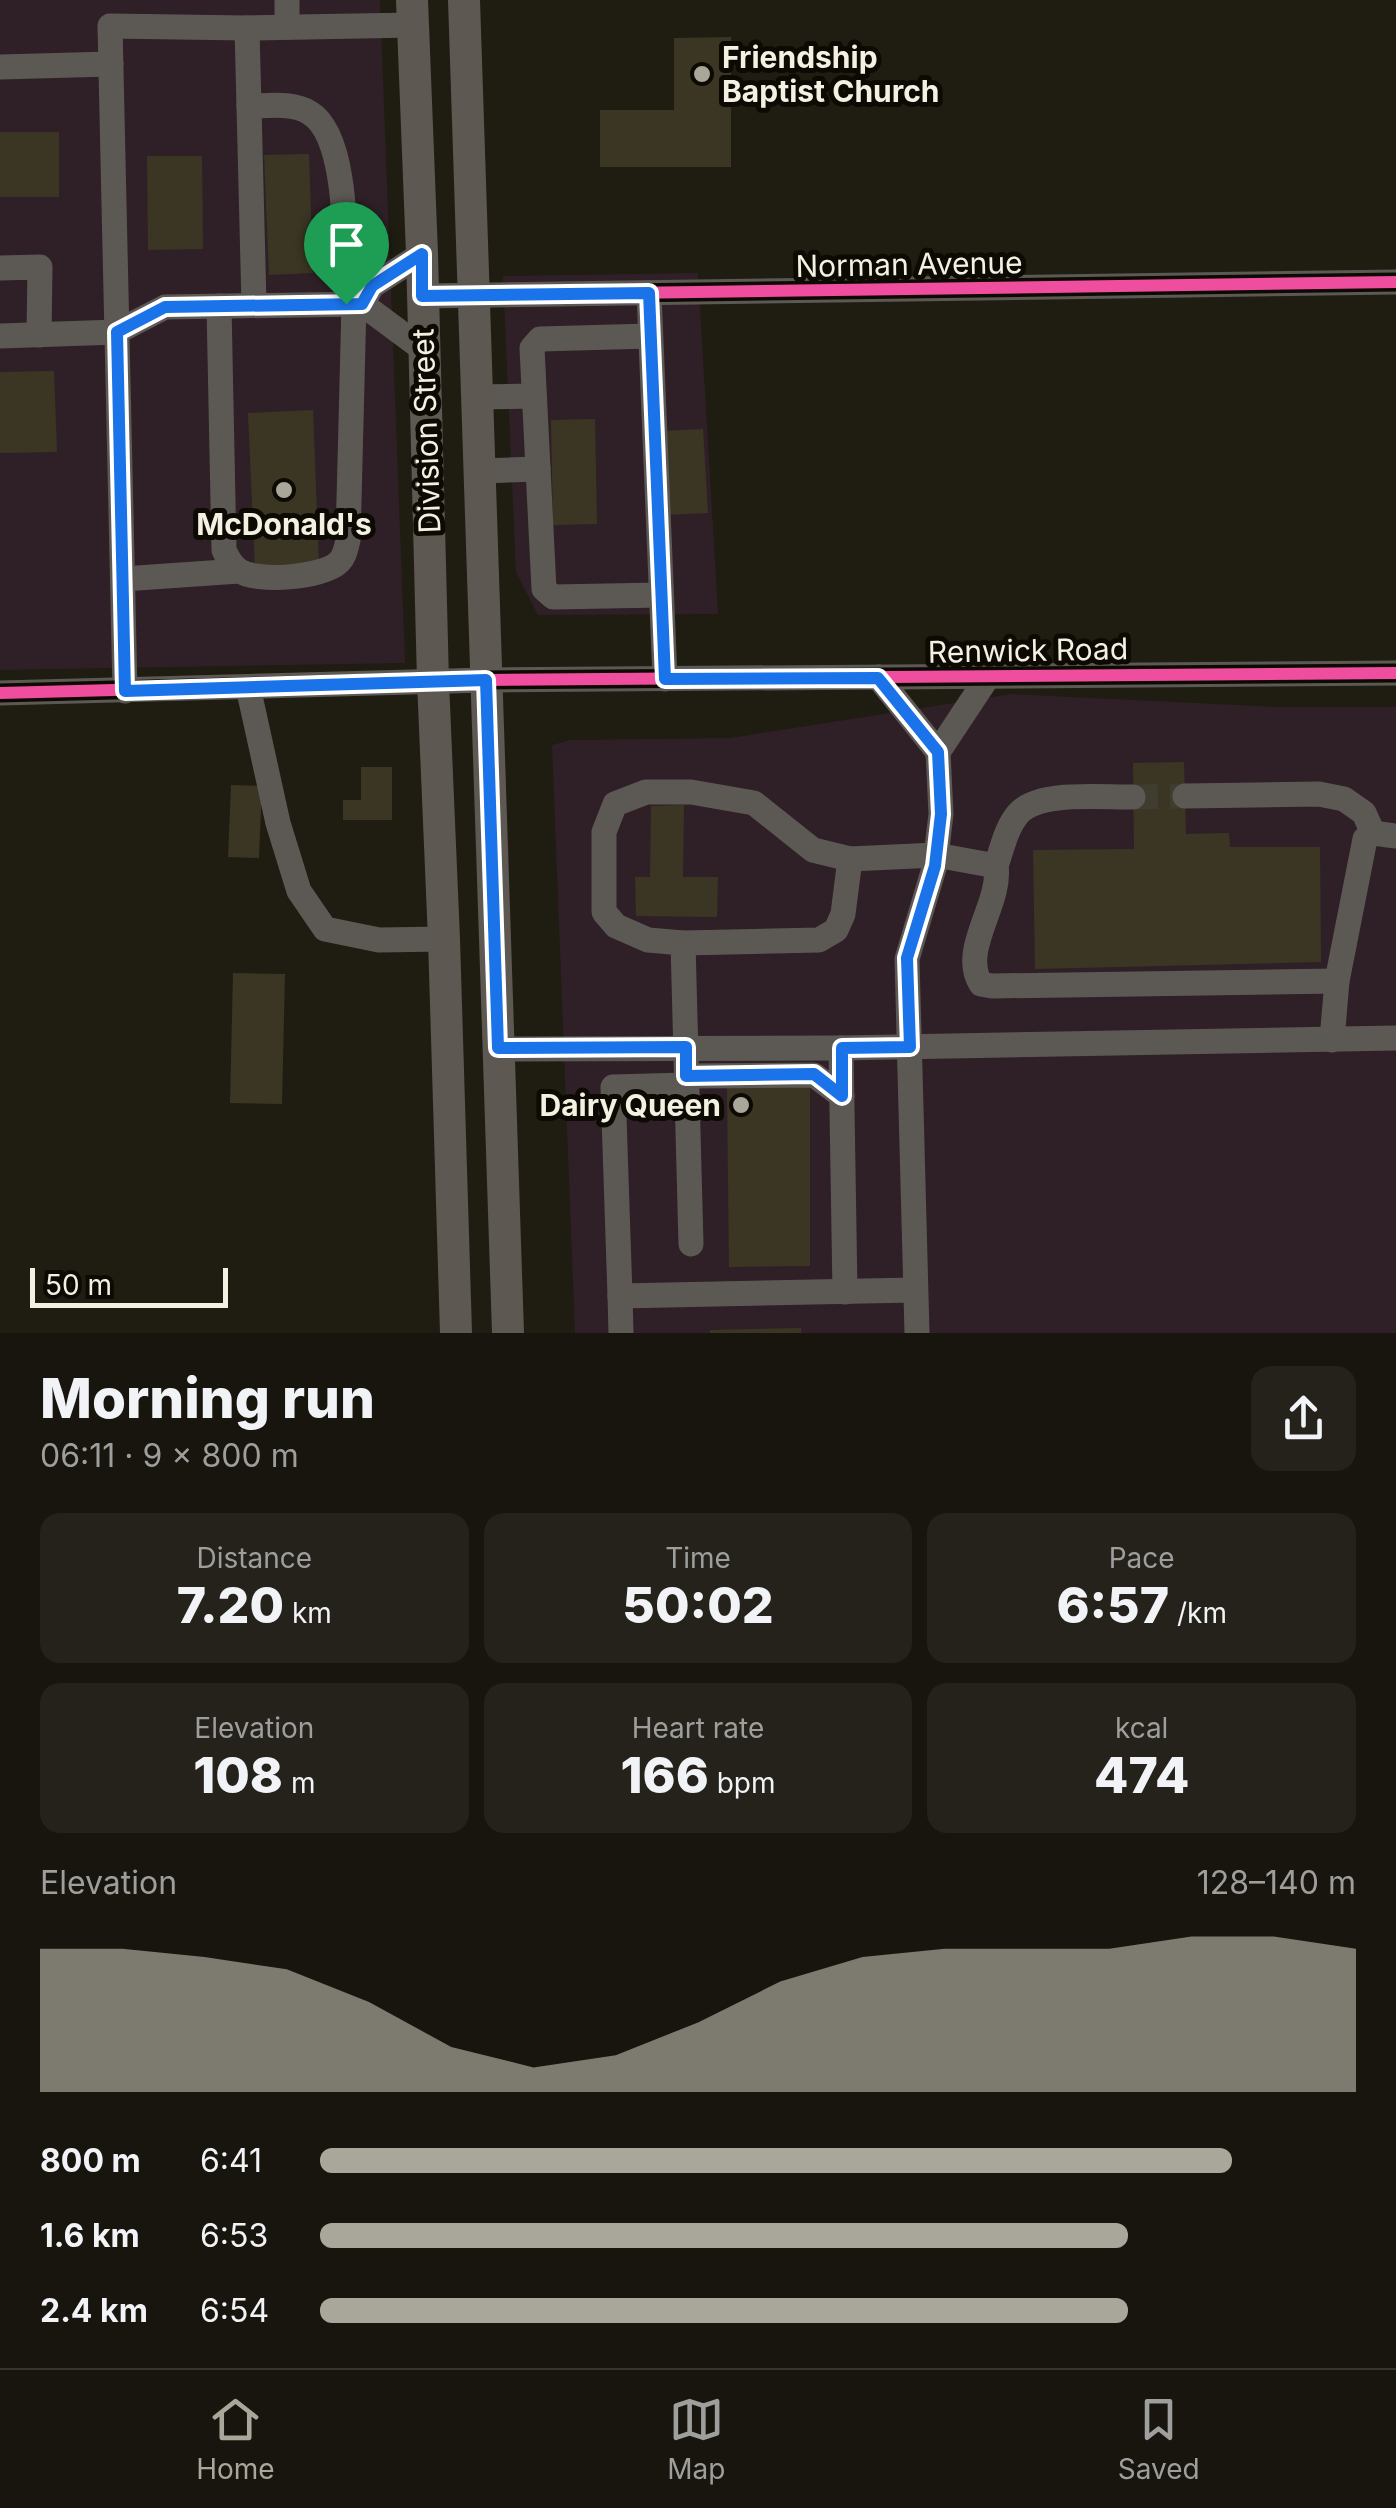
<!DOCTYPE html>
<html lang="en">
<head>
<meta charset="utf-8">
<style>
  :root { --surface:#17150d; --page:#24221b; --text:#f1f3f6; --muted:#9e9f9d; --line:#36342e; --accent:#a9a69a }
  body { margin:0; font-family:Inter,sans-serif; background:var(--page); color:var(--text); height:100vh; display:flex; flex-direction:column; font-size:38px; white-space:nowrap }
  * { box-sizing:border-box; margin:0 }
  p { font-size:32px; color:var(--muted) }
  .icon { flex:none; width:55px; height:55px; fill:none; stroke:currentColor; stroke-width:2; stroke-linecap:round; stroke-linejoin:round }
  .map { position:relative; height:1333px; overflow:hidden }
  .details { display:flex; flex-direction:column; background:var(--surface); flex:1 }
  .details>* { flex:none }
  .scale { position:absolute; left:30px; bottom:25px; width:198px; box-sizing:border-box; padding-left:10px; border:5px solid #f4f1e3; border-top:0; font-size:28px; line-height:35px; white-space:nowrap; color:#f4f1e3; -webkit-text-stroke:8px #0c0a03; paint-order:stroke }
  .pin { position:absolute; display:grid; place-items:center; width:85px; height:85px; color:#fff; margin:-102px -42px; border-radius:50% 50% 50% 0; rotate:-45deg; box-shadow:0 0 10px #0007 }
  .pin .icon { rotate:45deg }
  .round { display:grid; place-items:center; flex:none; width:105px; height:105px; border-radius:20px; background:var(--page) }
  .head { display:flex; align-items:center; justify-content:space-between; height:170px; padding:0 40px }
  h1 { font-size:55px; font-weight:800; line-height:75px }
  .metrics { display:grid; grid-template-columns:repeat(3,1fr); gap:15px; height:170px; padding:10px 40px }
  .metrics div { display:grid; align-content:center; border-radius:20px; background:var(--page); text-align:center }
  .metrics b { font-size:50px; font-weight:800 }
  .metrics small { font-size:28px; font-weight:400 }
  .metrics p { font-size:28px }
  .chart { height:280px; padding:20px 40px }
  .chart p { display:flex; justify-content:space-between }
  .chart svg { width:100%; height:180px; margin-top:10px; fill:var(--accent); opacity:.7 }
  ul { padding:0 40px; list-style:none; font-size:32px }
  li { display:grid; grid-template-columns:160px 120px 1fr; align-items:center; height:75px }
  li i { height:25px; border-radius:12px; background:var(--accent) }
  .menu { display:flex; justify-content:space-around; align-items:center; height:140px; border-top:2px solid var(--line); background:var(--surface); font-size:28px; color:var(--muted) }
  .menu a { display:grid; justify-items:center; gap:5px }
  .menu .selected { color:var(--accent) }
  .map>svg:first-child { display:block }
  .commercial { fill:#2f2027 }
  .building { fill:#3b3623 }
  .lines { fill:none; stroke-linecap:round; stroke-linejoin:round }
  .minor-tunnel { stroke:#3f3c30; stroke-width:25; stroke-dasharray:25 12; stroke-linecap:butt }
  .minor { stroke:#5c5955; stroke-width:25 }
  .major { stroke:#5d5852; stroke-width:32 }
  .cycleway-casing { stroke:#0c0a03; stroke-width:19 }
  .cycleway { stroke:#ef4d9e; stroke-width:12 }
  .route-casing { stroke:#fff; stroke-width:20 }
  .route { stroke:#1a73e8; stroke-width:12 }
  .poi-dot { fill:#a9a69a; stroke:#0c0a03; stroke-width:4 }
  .labels { text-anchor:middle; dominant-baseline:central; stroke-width:10; stroke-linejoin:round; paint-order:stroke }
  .poi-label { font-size:30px; font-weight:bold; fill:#f4f1e3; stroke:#0c0a03; text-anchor:start }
  .street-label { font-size:30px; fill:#f4f1e3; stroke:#0c0a03 }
</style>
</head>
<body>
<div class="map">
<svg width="1396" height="1333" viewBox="0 0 1396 1333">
  <rect width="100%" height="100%" fill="#1f1c11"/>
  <!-- commercial -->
  <g class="commercial">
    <polygon points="0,0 380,0 405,663 0,670"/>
    <polygon points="698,273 718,614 538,615 516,572 503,276"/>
    <polygon points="1011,694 1277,707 1396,707 1396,1333 575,1333 552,745 571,740 730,738"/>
  </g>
  <!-- building -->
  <g class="building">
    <polygon points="731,37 731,167 600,167 600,110 674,110 674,38"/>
    <rect x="0" y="132" width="59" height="65"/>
    <polygon points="309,154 313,273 269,275 264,155"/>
    <polygon points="147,156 202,156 203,249 148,250"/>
    <polygon points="54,371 57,452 0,453 0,372"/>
    <polygon points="313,410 319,567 255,569 248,413"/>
    <polygon points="595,419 597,524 553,525 551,420"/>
    <polygon points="703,429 708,513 664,515 659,431"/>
    <polygon points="1184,762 1186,834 1229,833 1230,847 1320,847 1321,962 1035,969 1033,850 1134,849 1133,763"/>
    <polygon points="361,767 392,767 392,820 343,820 343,800 361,800"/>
    <polygon points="231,785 262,786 259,858 228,857"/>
    <polygon points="684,805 683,877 718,877 717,917 636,916 635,877 650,877 651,806"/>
    <polygon points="233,973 285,974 282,1104 230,1103"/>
    <polygon points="810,1087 810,1266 729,1267 727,1088"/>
    <polygon points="801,1328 801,1333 710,1333 710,1330"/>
  </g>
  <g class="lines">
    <!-- minor-tunnel -->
    <polyline class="minor-tunnel" points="1133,797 1185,796"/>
    <!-- minor -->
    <g class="minor">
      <polyline points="287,0 287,27"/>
      <polyline points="247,28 254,305"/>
      <polyline points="0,67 111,64"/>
      <path d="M249 106C268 106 293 102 310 113 351 138 344 258 347 304"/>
      <polyline points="0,268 40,267 39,335"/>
      <polyline points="649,293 665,679"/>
      <polyline points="422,296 1396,282"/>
      <polyline points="362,304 372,286 422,254"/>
      <path d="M219 306 224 550C227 557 231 565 238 570 256 583 323 578 339 562 345 556 346 548 348 540L354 304"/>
      <polyline points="0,336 117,332 165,307 362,304 424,350"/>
      <polyline points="650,336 540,339 532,348 544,589 553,597 661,595"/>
      <polyline points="477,397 534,396"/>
      <polyline points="480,471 538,469"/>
      <polyline points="123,579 239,571"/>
      <polyline points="878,677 938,752 989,675"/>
      <polyline points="248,687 278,823 299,891 325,929 379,940 444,939"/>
      <polyline points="125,691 110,26 247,28 413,25"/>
      <polyline points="0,693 486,680 1396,673"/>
      <polyline points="1185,796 1319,794 1344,799 1364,813 1373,833"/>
      <path d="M996 866C1002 849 1006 828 1018 814 1038 790 1103 798 1133 797"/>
      <polyline points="683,943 819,940 836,930 843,914 850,859"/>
      <polyline points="1337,981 1365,839 1373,833 1396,836"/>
      <polyline points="841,1048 845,1292"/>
      <polyline points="498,1049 841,1048 1396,1038"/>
      <polyline points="686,1076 814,1075 842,1096"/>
      <polyline points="686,1085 613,1087 620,1296 915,1290"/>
      <path d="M691 1244 683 943 648 940 616 926 604 912V832L615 804 646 792H691L754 803 813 850 850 859 936 855 996 866C1002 903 959 950 981 984L992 986 1337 981 1332 1040"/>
      <polyline points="620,1296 621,1333"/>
      <polyline points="917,1333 907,959 935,865 941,814 938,752"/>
    </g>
    <!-- major -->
    <g class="major">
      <polyline points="412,0 422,254 433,681 444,939 456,1333"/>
      <polyline points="464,0 508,1333"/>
    </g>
    <defs>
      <g id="cycleway">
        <polyline points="422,296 1396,282"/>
        <polyline points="0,693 486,680 1396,673"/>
      </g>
    </defs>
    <!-- cycleway casing -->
    <use href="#cycleway" class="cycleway-casing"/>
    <!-- cycleway -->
    <use href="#cycleway" class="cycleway"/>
  </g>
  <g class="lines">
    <defs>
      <polygon id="route" points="422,254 422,296 649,293 665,679 878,678 938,752 941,814 935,866 907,958 910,1047 842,1048 842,1096 814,1074 686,1076 686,1047 498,1048 486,680 125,691 117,332 165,307 362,304 372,286"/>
    </defs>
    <!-- route casing -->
    <use href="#route" class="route-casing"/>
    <!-- route -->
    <use href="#route" class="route"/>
  </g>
  <!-- markers -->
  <g class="poi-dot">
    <circle cx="702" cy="74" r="10"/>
    <circle cx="284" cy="490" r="10"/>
    <circle cx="741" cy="1105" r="10"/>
  </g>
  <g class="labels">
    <!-- poi labels -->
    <g class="poi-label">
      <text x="722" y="57">Friendship<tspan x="722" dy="34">Baptist Church</tspan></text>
      <text x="284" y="524" text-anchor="middle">McDonald's</text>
      <text x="721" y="1105" text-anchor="end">Dairy Queen</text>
    </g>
    <!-- street labels -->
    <g class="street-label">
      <text transform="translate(909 264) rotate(-1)">Norman Avenue</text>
      <text transform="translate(426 431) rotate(-92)">Division Street</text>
      <text transform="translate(1028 650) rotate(-1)">Renwick Road</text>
    </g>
  </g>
</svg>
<div class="scale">50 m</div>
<div class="pin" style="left:346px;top:304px;background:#1e9e55"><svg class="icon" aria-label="arrive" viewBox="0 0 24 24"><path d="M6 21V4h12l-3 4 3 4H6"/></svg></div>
</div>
<section class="details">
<div class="head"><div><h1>Morning run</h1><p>06:11 · 9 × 800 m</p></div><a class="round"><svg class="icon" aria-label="share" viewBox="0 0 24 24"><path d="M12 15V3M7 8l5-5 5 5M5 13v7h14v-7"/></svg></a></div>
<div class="metrics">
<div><p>Distance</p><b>7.20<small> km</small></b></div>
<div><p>Time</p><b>50:02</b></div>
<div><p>Pace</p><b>6:57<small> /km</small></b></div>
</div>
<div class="metrics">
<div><p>Elevation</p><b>108<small> m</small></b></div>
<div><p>Heart rate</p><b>166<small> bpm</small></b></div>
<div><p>kcal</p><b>474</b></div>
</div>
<div class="chart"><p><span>Elevation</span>128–140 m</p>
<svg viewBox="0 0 160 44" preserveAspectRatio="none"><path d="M0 44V9L10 9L20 11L30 14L40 22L50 33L60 38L70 35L80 27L90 17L100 11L110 9L120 9L130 9L140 6L150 6L160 9V44z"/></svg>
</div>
<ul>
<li><b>800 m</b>6:41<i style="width:88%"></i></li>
<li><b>1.6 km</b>6:53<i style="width:78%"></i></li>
<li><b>2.4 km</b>6:54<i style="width:78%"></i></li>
</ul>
</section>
<nav class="menu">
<a class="selected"><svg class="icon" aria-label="home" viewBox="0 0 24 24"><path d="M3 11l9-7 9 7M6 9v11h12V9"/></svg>Home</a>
<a><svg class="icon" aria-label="map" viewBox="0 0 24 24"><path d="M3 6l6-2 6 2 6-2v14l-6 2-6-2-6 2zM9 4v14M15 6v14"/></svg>Map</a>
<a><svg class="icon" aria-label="saved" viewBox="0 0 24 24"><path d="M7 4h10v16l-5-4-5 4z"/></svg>Saved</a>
</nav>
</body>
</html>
